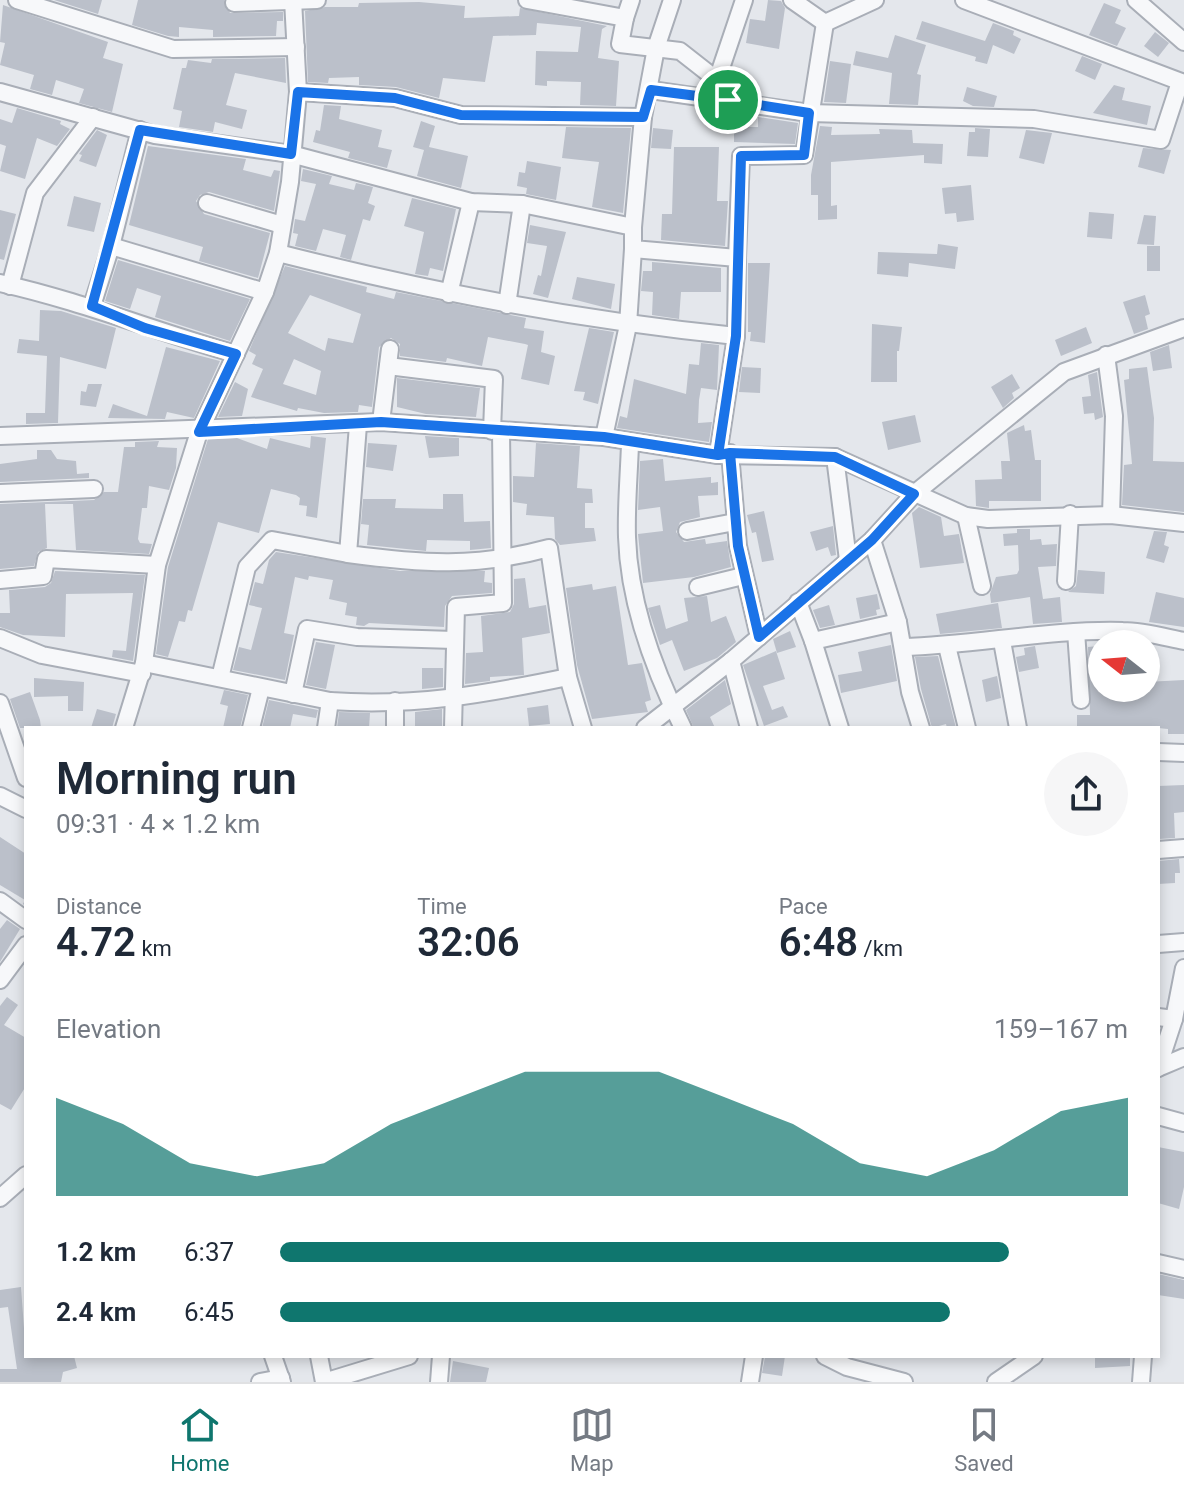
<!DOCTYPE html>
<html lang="en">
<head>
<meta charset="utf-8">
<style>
  :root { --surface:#fff; --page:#f6f6f7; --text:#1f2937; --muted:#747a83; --line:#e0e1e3; --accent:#0f766e }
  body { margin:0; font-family:Roboto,sans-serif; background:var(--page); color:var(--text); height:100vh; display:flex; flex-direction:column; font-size:30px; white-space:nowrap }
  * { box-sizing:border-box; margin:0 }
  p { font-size:26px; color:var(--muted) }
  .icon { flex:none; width:44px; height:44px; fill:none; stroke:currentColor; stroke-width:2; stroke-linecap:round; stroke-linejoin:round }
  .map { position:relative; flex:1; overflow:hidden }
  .panel { position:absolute; left:24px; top:726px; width:1136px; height:632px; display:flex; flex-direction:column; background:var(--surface); border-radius:0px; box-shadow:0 4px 12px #0003 }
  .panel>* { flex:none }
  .needle { width:52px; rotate:287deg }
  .buttons { position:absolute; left:1088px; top:630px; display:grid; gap:16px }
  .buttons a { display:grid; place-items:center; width:72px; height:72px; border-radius:50%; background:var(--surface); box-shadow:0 4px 12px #0003; font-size:40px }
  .pin { position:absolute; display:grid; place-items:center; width:68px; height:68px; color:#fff; margin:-34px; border:4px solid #fff; border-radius:50%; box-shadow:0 2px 8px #0007 }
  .round { display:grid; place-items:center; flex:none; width:84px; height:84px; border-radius:42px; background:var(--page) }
  .summary { display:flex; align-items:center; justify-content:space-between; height:136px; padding:0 32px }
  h1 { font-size:44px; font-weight:600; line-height:60px }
  .metrics { display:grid; grid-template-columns:repeat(3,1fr); gap:12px; height:136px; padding:8px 32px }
  .metrics div { display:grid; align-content:center }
  .metrics b { font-size:40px; font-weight:600 }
  .metrics small { font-size:22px; font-weight:400 }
  .metrics p { font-size:22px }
  .chart { height:224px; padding:16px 32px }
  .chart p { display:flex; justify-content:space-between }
  .chart svg { width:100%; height:144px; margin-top:8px; fill:var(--accent); opacity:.7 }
  ul { padding:0 32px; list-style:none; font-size:26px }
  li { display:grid; grid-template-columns:128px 96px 1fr; align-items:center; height:60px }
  li i { height:20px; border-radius:10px; background:var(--accent) }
  .menu { display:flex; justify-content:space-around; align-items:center; height:112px; border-top:2px solid var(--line); background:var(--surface); font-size:22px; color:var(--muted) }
  .menu a { display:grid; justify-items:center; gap:4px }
  .menu .active { color:var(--accent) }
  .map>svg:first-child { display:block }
  .building { fill:#bbc0ca; fill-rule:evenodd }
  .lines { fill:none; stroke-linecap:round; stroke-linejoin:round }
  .minor-casing { stroke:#a9aeb7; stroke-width:20 }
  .minor { stroke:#f7f8fa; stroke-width:16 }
  .route-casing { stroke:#fff; stroke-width:16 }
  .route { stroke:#1a73e8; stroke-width:10 }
</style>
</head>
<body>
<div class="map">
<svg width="1184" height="1382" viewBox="0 0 1184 1382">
  <rect width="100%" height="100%" fill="#e4e7ec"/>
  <!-- building -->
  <g class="building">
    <polygon points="54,0 102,0 98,14"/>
    <polygon points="138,0 224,0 230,13 283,12 283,21 277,21 276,36 213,37 213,30 179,27 179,37 168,36 132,25"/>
    <polygon points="768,0 781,1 785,8 779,49 746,43 750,19 765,21"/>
    <polygon points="419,2 465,6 464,18 519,16 520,8 607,26 602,29 598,58 619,61 616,106 580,105 581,82 547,81 547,86 535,85 536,51 578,52 581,27 537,23 536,35 493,36 485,82 443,78 439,98 396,87 359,85 359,77 329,78 328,83 308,82 305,11 325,7 358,7 359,3"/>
    <polygon points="1104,3 1121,10 1115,23 1126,28 1117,46 1089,35"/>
    <polygon points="3,5 108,42 103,58 123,64 112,112 79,103 84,89 56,80 52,95 30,89 34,75 0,65 5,43 0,42"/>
    <polygon points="922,21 985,41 993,23 1014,31 1013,35 1021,39 1014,54 993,45 987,64 975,61 976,57 916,39"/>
    <polygon points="1155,32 1169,43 1158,57 1144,46"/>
    <polygon points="895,35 926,45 917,74 921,75 918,105 889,104 892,73 853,65 856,51 888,58"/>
    <polygon points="1082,56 1102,64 1095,80 1075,71"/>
    <polygon points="285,58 286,83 235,73 226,105 247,110 242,129 215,122 213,132 179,127 182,111 173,109 182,68 186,68 188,60 211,63 212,59"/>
    <polygon points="830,61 851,64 846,103 824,102"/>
    <polygon points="1114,85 1125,88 1122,100 1151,106 1147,125 1093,113"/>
    <polygon points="967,87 997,96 994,107 973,106 963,101"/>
    <polygon points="324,105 341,106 339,119 382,130 378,147 392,150 387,168 348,158 350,152 313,142 316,130 320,131"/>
    <polygon points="17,108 61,121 60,124 70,129 57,146 37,138 25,179 0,171 6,146 0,144 0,119 12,123"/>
    <polygon points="758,117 798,123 795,144 734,142 734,127 758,127"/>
    <polygon points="421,121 435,126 429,147 468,156 461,188 417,176 424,150 413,147"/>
    <polygon points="820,126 832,127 831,135 880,134 879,129 912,130 913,143 943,144 942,164 924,163 924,155 831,162 831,206 837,205 837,219 818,220 818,195 811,195 811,175"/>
    <polygon points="566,127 631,128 623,213 592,207 599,162 562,158"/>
    <polygon points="653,128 673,130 671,149 651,148"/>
    <polygon points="975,128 990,129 988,157 967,156 969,132 975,132"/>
    <polygon points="97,130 107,135 96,167 79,161 82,155 79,154"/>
    <polygon points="1026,130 1052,133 1044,164 1019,158"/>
    <polygon points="148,146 246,159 243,170 271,177 274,170 280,171 274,211 209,192 200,195 196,201 204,214 270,233 258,278 199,261 203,247 129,225"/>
    <polygon points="674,147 719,147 717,201 728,201 725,246 661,240 662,214 672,214"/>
    <polygon points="1143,148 1171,150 1164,174 1138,167"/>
    <polygon points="527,161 561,167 556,200 526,194 527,188 517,186 519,172 525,173"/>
    <polygon points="303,169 332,176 329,184 354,190 356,183 373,187 368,203 375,206 370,221 363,219 351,260 340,257 346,235 323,229 316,251 295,246 298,234 293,233 295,219 305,221 316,184 301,181"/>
    <polygon points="971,185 974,220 957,222 956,213 945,214 942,188"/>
    <polygon points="74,196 101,203 94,232 67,226"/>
    <polygon points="412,198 456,209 443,271 430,268 428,276 415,274 424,232 404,226"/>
    <polygon points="0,210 16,214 4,260 0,259"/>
    <polygon points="1089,212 1114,214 1112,239 1087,237"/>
    <polygon points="1144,215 1156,216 1154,245 1137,244"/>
    <polygon points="530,225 566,232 548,298 533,294 538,275 541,276 547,246 527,243"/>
    <polygon points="938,244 958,247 955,269 909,263 908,277 877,274 878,252 937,254"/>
    <rect x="1147" y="246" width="13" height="25"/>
    <polygon points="118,260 250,299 230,341 155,317 161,296 137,288 130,309 105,301"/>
    <polygon points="652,262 721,268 721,292 681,292 679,319 652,315 653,292 641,291 643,271 652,271"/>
    <polygon points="748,263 770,263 765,343 750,341 751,332 748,332"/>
    <path d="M285 266 367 287 366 292 394 299 396 292 526 318 524 328 544 331 541 352 555 356 549 385 521 379 528 345 525 344 488 337 482 366 447 358 446 362 400 356V344L391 338 379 347 372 407 359 405 358 412 324 413 298 408 297 411 251 397 263 369 252 364 256 355 249 351ZM310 295 361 314 353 343 328 338 325 351 288 333ZM294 359 321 371 316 395 283 384Z"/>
    <polygon points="577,277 615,284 611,309 572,299"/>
    <polygon points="1145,295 1150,314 1145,316 1148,329 1134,334 1123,302"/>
    <polygon points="40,310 61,311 116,328 106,369 60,357 58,423 26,424 26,413 45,413 47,356 17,353 19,339 39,341"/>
    <polygon points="872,324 902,327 899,351 897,351 897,382 871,382"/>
    <polygon points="1086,327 1092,343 1061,356 1055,340"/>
    <polygon points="589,328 614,332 598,404 583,400 585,392 574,391"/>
    <polygon points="701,343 719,345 717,390 701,388 699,400 698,423 712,422 709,442 617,428 620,416 627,418 634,379 686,394 689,364 699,365"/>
    <polygon points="1169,345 1172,368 1153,371 1150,352"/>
    <polygon points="166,347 220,361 194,418 167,412 165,419 108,418 113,404 147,416"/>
    <polygon points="742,367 761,368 760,393 739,392"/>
    <polygon points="1147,367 1154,418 1153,461 1184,462 1184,512 1122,505 1124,465 1132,464 1124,380 1129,379 1129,369"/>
    <polygon points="1097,372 1103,417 1095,420 1094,413 1084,414 1082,397 1091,396 1088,375"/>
    <polygon points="1012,374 1020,388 1012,393 1014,398 1003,408 991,387"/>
    <polygon points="397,378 480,388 476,417 426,414 397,407"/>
    <polygon points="235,382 248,389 242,416 218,417"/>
    <polygon points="88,384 102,384 96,407 80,405 81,391 86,392"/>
    <polygon points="915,415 921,442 888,450 882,422"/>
    <polygon points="1024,425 1025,431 1031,430 1035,460 1041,460 1041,501 989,501 989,508 976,506 975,480 1002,479 1001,461 1010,461 1007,433"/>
    <polygon points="311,436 326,438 317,518 306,516 307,506 299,505 300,498 296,495 271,489 259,533 218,522 192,611 188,610 185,622 179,621 168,657 156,654 168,567 208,439 237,438 267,449 270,438 310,448"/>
    <polygon points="425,436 459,438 459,456 429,458"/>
    <polygon points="159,441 157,447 177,448 176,468 169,490 149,486 147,508 142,508 138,539 140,543 152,544 149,554 76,550 73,504 45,504 47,548 38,552 34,566 0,569 0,504 94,500 104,492 118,492 124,447 135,447 135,442"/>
    <polygon points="368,443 397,445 393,471 366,467"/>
    <polygon points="536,443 580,446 577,488 592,489 593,503 585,503 585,528 594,528 596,541 560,545 555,539 554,517 526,515 527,504 513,502 513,476 534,477"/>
    <polygon points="37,450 51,450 57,459 76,461 77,474 89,473 89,478 0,482 0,464 37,459"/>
    <polygon points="663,459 665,481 711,477 711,483 718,482 718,495 698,496 700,517 680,522 676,532 684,542 705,539 706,544 727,541 731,567 694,577 643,583 638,534 663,531 660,507 638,510 640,461"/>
    <polygon points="443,494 463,494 464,522 490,521 491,548 470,550 470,541 427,540 426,551 367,545 369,525 361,524 363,499 396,499 395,508 443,509"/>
    <polygon points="919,507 941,517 944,536 959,534 964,563 920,568 912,513"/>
    <polygon points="764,511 774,560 762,562 756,532 752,533 747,515"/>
    <polygon points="833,526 836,555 831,556 828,547 816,551 810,532"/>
    <polygon points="1017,529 1030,529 1030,540 1041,539 1042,545 1057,544 1056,566 1038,567 1043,599 1060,597 1062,622 1033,624 1030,597 991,603 990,594 996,577 1017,574 1019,570 1018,545 1004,546 1003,534 1017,533"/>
    <polygon points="1154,531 1167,532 1164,545 1169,547 1164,563 1146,558"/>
    <polygon points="276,552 400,571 485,571 484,582 492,583 492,593 452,596 445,606 444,627 369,623 364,626 356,625 357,617 345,615 347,603 329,599 333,580 309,576 308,580 295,577 284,633 294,635 285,680 233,670 239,647 251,650 262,608 249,605 255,582 263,584 269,560"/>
    <polygon points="1078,570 1105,572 1104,594 1068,592 1076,586"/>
    <polygon points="55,571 145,575 133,661 112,657 113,650 126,651 133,593 66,594 65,637 23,635 0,627 0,613 10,613 9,590 45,587 51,583"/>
    <polygon points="525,578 529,608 546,605 550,633 522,638 524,675 490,677 490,681 465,684 466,653 483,652 481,616 510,612 514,604 514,579"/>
    <polygon points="592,584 593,590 616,586 628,665 642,663 651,700 645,702 648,712 592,719 577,665 566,588"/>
    <polygon points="1156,592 1184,598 1184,627 1149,622"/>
    <polygon points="877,594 880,609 876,610 877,615 860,619 856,598"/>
    <polygon points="707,596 711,622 726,616 736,642 717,658 684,671 672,640 660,645 648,608 660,605 666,629 688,621 684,598"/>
    <polygon points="998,603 1002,628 940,634 936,614"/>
    <polygon points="829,605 835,625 820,628 813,610"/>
    <polygon points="790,631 796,647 777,653 773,639"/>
    <polygon points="316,642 335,645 326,689 306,685"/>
    <polygon points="891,645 897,681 841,693 838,675 862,671 858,652"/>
    <polygon points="1035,646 1039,668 1019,672 1016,657 1025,655 1024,648"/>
    <polygon points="1098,646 1102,688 1146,688 1146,682 1184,680 1184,734 1168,734 1168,729 1158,728 1077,728 1077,715 1090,715 1088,647"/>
    <polygon points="776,651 785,679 763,686 772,710 783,706 788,717 764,726 743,665"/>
    <polygon points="938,656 956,728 947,728 946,724 932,728 921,689 915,657"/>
    <polygon points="422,668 443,668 443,687 422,689"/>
    <polygon points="997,676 1001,698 986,702 982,680"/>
    <polygon points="34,678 84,682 83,711 68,711 68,696 34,697"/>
    <polygon points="725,680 731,704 710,717 715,728 694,728 686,710"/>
    <polygon points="224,690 248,695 240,728 223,728 228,706 220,704"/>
    <polygon points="30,692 40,720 41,728 20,728 10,699"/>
    <polygon points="269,700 318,710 316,718 293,714 290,728 262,728"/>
    <polygon points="548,705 550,724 529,726 527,708"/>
    <polygon points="97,709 116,714 112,728 91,728"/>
    <polygon points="442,709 442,728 415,728 415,712"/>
    <polygon points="339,712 370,713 369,728 337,728"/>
    <polygon points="1184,785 1184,812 1174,813 1175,838 1159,839 1158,786"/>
    <polygon points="0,837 26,854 26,906 23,904 25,900 0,885"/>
    <polygon points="1179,859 1180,873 1175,873 1175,883 1158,884 1158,861"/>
    <polygon points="7,920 20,929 0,962 0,929"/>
    <polygon points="7,997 18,1005 4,1025 26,1038 26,1086 11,1110 0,1104 0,1006"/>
    <polygon points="1158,1147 1184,1152 1184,1187 1179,1209 1158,1203"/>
    <polygon points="1158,1274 1184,1280 1184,1299 1158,1295"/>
    <polygon points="21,1287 26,1356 74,1356 77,1368 63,1372 61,1382 0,1382 0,1369 17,1369 8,1307 0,1308 0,1290"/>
    <polygon points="785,1356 782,1376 762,1373 765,1357"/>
    <polygon points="1095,1356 1130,1356 1130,1366 1095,1368"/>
    <polygon points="453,1361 489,1368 486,1382 450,1382"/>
  </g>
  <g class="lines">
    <defs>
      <g id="minor">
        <polyline points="17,0 173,49 296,47"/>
        <polyline points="527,0 625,18 620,44 680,51 717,80"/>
        <polyline points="792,0 825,23 875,0"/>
        <polyline points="964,0 1184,83"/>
        <polyline points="1136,0 1184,42"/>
        <polyline points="234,3 317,0"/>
        <polyline points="625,18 631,0"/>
        <polyline points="721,88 717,80 744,0"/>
        <polyline points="651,90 809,113 1034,119 1161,140 1180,82"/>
        <polyline points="0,92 155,135 291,154 471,202 522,204 633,227 633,249 737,258 736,336 718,455 835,457 966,516 988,519 1111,515 1184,523"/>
        <polyline points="298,92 395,98 461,115 643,117 656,48 672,0"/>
        <polyline points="207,203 282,225"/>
        <polyline points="633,227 643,117"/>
        <polyline points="111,246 140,130"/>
        <path d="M278 253C432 292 577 320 736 336"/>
        <polyline points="737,258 741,156 804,155 825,23"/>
        <path d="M0 283C81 301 157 332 236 354"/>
        <polyline points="10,286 35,193 93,117"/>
        <polyline points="449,294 471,202"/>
        <polyline points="507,305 522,204"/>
        <polyline points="92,306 111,246 265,292"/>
        <polyline points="1106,355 1114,416 1111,515"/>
        <polyline points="388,366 494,379 492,431"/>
        <polyline points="381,422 390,349"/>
        <path d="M358 425 348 554C423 564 475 568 549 548L568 677 583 728"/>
        <polyline points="0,436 381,422 604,437 718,455"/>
        <polyline points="604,437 628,325 633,249"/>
        <path d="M630 444C629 475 626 506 627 537 629 603 654 670 683 728"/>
        <polyline points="730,453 738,546 759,637"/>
        <polyline points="835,457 848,560"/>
        <polyline points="0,493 94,489"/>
        <polyline points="966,516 982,586"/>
        <polyline points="687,531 735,522"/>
        <polyline points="872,540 898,622 910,692 921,728"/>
        <polyline points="0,580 43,576 46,559 157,565"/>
        <polyline points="1066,581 1070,514"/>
        <polyline points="698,587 743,576"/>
        <polyline points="798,602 813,641 898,622"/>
        <polyline points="1076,632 1081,700"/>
        <polyline points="0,638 42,655 142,674"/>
        <polyline points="813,641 840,728"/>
        <polyline points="1002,641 1018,728"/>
        <polyline points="947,646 967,728"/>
        <path d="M903 647C977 645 1049 629 1123 631 1143 631 1164 637 1184 641"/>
        <polyline points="731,661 749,728"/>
        <path d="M144 663 330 701C415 707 486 694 568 677"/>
        <polyline points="220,678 247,567 272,540 348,554"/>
        <polyline points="293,694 307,629 357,637 454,640"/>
        <polyline points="0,703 26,778"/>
        <polyline points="124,728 144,663 157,565 199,432 265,292 278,253 290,182 298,92 293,0"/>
        <polyline points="251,728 261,688"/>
        <polyline points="326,728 330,701"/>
        <polyline points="395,728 395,701"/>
        <polyline points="453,728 456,607 503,603 501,431"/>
        <polyline points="645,728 731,661 872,540 914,494 1064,372 1184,328"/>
        <polyline points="1158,752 1184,753"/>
        <polyline points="0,796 26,809"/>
        <polyline points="1158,850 1184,848"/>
        <polyline points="0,901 26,920"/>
        <polyline points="1158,944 1184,942"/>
        <polyline points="0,980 26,945"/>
        <polyline points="1158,1017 1174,1019"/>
        <polyline points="1158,1068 1174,1019 1184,968"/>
        <polyline points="1158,1068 1184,1057"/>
        <polyline points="1158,1116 1184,1123"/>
        <polyline points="0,1198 26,1175"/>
        <polyline points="1158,1263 1184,1269"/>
        <polyline points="273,1356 282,1382"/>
        <polyline points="319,1356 324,1382"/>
        <polyline points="825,1356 847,1367 904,1382"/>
        <polyline points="260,1382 281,1378"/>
        <polyline points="324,1382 409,1356"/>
        <polyline points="439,1382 441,1356"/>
        <polyline points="750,1382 754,1356"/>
        <polyline points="996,1382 1034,1356"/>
        <polyline points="1141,1382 1143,1356"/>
      </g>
    </defs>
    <!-- minor casing -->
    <use href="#minor" class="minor-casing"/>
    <!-- minor -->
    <use href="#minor" class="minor"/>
  </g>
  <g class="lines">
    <defs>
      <polyline id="route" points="728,100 651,90 643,117 461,115 395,98 298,92 291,154 140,130 92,306 145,328 236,354 199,432 381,422 604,437 718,455 730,453 835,457 914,494 872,540 759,637 738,546 730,453 718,455 736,336 741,156 804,155 809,113 728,100"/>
    </defs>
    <!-- route casing -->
    <use href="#route" class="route-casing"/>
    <!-- route -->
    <use href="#route" class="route"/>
  </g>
</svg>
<div class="buttons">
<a><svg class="needle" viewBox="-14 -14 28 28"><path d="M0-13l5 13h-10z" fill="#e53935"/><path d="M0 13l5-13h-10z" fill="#747a83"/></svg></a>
</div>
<div class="pin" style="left:728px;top:100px;background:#1e9e55"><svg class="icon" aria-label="arrive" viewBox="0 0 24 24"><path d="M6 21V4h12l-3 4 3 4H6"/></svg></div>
<section class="panel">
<div class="summary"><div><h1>Morning run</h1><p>09:31 · 4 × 1.2 km</p></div><a class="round"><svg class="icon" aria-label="share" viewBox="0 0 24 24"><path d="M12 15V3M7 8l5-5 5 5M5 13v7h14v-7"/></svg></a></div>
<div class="metrics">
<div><p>Distance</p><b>4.72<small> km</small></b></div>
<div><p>Time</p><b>32:06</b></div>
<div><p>Pace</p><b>6:48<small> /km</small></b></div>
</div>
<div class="chart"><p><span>Elevation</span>159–167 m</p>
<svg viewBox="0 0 160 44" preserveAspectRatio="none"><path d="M0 44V14L10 22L20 34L30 38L40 34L50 22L60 14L70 6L80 6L90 6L100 14L110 22L120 34L130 38L140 30L150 18L160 14V44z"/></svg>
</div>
<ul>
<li><b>1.2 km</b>6:37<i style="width:86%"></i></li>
<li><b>2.4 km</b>6:45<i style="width:79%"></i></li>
</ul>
</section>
</div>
<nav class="menu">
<a class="active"><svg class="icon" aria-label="home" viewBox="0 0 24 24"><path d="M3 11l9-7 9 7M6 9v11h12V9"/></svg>Home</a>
<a><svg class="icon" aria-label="map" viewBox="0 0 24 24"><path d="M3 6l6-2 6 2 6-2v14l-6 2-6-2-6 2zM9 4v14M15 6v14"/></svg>Map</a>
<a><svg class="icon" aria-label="saved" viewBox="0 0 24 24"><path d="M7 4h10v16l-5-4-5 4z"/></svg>Saved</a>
</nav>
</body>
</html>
